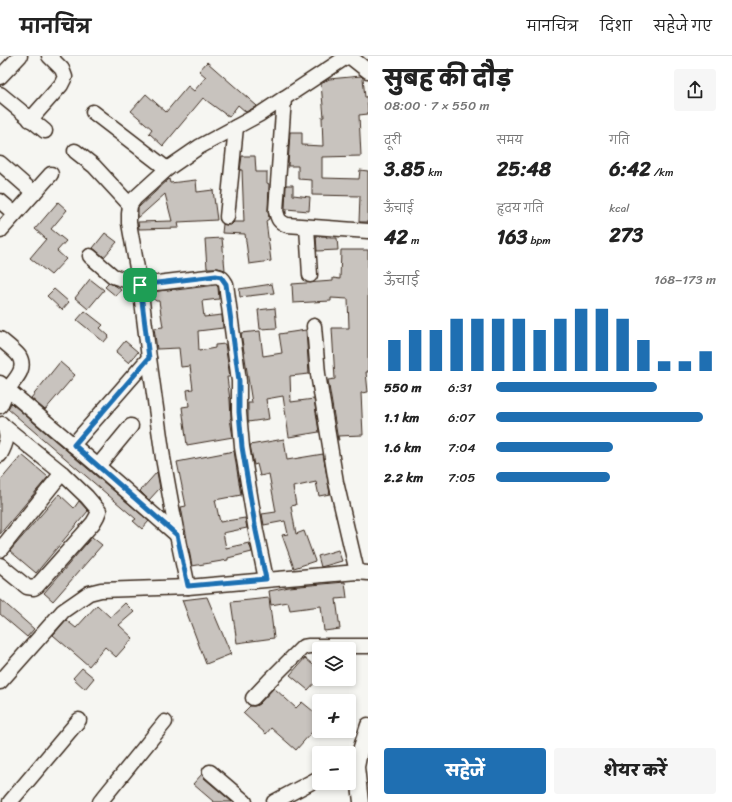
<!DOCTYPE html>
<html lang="hi">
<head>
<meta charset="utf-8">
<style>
  :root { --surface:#fff; --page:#f6f6f6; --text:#222; --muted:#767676; --line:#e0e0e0; --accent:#1f6fb2 }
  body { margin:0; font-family:Sriracha,"Playpen Sans Deva",sans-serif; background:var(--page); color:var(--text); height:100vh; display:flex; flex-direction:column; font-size:15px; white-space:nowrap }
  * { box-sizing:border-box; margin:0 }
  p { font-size:13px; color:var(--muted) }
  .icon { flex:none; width:22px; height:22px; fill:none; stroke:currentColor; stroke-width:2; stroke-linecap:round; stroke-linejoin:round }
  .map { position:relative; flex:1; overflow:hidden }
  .side { display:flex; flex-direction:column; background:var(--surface); width:364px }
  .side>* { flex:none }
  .tools { position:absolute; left:312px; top:586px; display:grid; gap:8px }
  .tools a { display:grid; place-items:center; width:44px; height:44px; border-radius:4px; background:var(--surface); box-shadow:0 2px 6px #0003; font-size:20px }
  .pin { position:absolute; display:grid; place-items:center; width:34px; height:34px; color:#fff; margin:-17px; border-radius:8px; box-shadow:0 2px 6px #0006 }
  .round { display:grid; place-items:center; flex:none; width:42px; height:42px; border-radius:4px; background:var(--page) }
  .head { display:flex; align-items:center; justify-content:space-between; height:68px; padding:0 16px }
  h1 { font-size:22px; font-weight:800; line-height:30px }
  .stats { display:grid; grid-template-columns:repeat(3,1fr); gap:6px; height:68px; padding:4px 16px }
  .stats div { display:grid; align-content:center }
  .stats b { font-size:20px; font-weight:800 }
  .stats small { font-size:11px; font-weight:400 }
  .stats p { font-size:11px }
  .chart { height:112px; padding:8px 16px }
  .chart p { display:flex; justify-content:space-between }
  .chart svg { width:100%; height:72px; margin-top:4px; stroke:var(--accent); stroke-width:6 }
  .action { display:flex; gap:8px; margin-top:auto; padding:8px 16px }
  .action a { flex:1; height:46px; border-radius:4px; background:var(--accent); color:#fff; font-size:16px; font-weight:800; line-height:46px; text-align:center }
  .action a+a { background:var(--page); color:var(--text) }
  ul { padding:0 16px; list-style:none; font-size:13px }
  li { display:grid; grid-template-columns:64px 48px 1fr; align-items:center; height:30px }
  li i { height:10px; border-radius:5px; background:var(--accent) }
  header { display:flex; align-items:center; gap:24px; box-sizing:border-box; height:56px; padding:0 20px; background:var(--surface); border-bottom:1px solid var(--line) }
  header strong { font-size:19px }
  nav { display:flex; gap:22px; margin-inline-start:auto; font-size:14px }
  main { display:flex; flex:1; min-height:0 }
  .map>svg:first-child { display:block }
  .building { fill:#c8c3be; stroke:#3b2a1e }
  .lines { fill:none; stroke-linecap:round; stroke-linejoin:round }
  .minor-casing { stroke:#3b2a1e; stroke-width:17 }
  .minor { stroke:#f6f6f2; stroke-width:14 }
  .route-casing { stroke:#fff; stroke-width:8 }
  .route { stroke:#1f6fb2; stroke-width:5 }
</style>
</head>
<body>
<header>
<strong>मानचित्र</strong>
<nav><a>मानचित्र</a><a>दिशा</a><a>सहेजे गए</a></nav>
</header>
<main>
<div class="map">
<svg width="368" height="746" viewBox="0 0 368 746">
  <rect width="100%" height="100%" fill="#f6f6f2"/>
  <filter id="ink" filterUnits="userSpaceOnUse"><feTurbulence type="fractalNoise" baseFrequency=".025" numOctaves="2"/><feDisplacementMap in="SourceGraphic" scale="8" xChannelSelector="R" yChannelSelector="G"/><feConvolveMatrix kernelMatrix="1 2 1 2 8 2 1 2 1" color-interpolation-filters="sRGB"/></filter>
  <g filter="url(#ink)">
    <!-- building -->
    <g class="building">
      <polygon points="207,6 257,50 246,56 238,49 229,61 203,42 163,90 149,77 152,73 131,55 146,38 166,56 188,30 194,35 206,21 199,15"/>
      <polygon points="361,20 363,22 365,41 367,41 368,58 359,59 361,100 322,101 322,122 359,123 360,114 368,115 368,166 359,166 360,140 312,139 312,124 298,123 298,110 288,110 290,76 302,76 302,89 323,90 322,61 324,61 321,28 329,23"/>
      <polygon points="242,100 255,100 256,116 267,116 267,127 269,128 268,154 269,163 266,165 271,205 249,208 245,178 222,177 223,168 227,169 231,169 234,166 244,166 242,114 240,114"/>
      <polygon points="169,123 170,127 196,124 197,136 213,134 217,164 178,166 179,172 139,173 138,166 172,165 165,138 138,162 138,152 140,150"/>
      <polygon points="286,129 293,129 293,139 310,141 309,155 286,153 286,158 285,154"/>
      <polygon points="58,146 67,154 51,173 66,185 57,195 66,203 51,219 30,202 46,183 35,173"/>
      <polygon points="105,177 117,186 104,201 93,192"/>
      <polygon points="316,180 326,180 327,182 337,182 338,194 317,195"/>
      <polygon points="222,182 225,214 218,212 207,212 205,183"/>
      <polygon points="341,194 368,194 368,316 366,316 368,336 361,337 363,379 338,380 339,384 338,384 328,324 335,323 332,272 349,272 348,243 331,242 331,245 293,247 292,228 333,225 333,222 340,223"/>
      <polygon points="90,223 104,234 88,253 75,242"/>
      <polygon points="109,227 116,230 121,234 116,240 105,231"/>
      <polygon points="272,228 274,237 240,241 239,233"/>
      <polygon points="216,229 218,231 219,243 202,245 204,261 222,259 223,272 198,275 199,295 215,292 215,289 225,288 230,321 227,321 230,344 231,362 230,363 233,381 187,389 182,351 189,350 187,334 193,333 190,310 181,311 179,292 157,293 154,272 163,271 159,245 156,245 150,240 149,236 176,233 176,234"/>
      <polygon points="54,233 69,246 62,254 47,240"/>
      <polygon points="275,252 277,272 260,273 258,254"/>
      <polygon points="85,255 103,269 100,272 109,280 104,286 77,264"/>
      <polygon points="306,274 309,318 290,320 291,346 314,343 319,376 289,381 283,340 266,343 269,363 248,366 248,347 252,347 241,277 260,275 263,300 282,297 279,278"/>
      <polygon points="125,285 138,296 129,307 116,296"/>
      <polygon points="60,306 75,319 45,354 31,342"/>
      <polygon points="11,347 149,465 142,473 133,465 136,463 8,353"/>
      <polygon points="284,383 287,404 323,398 330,438 319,440 316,426 293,431 296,449 291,450 296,478 304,475 315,505 294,512 282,479 288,478 285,465 264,469 262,458 276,456 274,445 269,418 260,420 257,408 254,409 250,389"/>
      <polygon points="234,395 241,439 215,444 220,466 245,462 247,472 223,477 226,492 249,487 252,496 228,502 228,504 192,510 181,451 186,450 177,406"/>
      <polygon points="22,399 48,421 0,478 0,425"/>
      <polygon points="157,416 160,432 149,444 140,435"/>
      <polygon points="59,438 74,452 79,445 88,455 36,517 10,495"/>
      <polygon points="92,481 102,489 53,545 44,537"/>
      <polygon points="338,494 342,505 321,511 318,500"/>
      <polygon points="345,526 347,542 336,543 340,573 324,575 321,550 290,554 288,546 271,549 269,535 289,531"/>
      <polygon points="207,541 231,598 206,608 182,544"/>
      <polygon points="269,542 274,582 237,587 231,546"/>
      <polygon points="0,543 34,573 27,581 0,558"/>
      <polygon points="125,547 134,556 119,569 133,582 116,601 105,591 89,610 53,579 66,564 76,572 97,549 110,561"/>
      <polygon points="305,602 319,614 319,622 308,634 290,619"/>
      <polygon points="82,612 94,622 85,633 73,622"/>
      <polygon points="274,632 296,652 302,646 319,660 319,668 296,694 271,672 266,678 243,657 250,650 255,650 259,648"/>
      <polygon points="202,718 204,722 232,746 214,746 193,728"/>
    </g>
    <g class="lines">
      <defs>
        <g id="minor">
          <polyline points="349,0 368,15"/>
          <polyline points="0,21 20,0"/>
          <polyline points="0,38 45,75"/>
          <path d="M284 42 276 155C278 163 279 166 287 169L368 175"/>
          <polyline points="93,56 167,113"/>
          <polyline points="30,64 61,29 65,21 62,13 49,0"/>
          <polyline points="75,95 94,110 130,149"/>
          <polyline points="0,107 34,137"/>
          <polyline points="0,145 15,158"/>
          <polyline points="227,161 236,71"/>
          <polyline points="307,171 310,219"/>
          <polyline points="0,175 51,118"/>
          <path d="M90 200 113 220 140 229 216 220C222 221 223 223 226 228L239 325V356L242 391 256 475 266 523"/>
          <polyline points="314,270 318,318 336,426 357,516"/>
          <path d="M0 283C6 288 14 294 19 300 27 313 15 323 8 333 5 338 3 344 0 350"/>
          <polyline points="0,327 98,410 177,479"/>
          <polyline points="73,389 149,302"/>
          <path d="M0 399C6 388 10 378 2 368"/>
          <polyline points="98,410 131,370"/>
          <polyline points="0,494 62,417"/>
          <polyline points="0,509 27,531 34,532 37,530 93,467 97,460 99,455 87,441 62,417 5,371"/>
          <polyline points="188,531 177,479 163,402 149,302 140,229 129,167 129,158 130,149 135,142 167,113 199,91 260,58 348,0"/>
          <polyline points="0,626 63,555 89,537 101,534 188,531 357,516 368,517"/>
          <polyline points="253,642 269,625 303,591 309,590 368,590"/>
          <polyline points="210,716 245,746"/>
          <polyline points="10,746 79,664"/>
          <polyline points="100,746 165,666"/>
          <polyline points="274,746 319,722"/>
          <polyline points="361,746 357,711 361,691 368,669"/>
        </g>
      </defs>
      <!-- minor casing -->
      <use href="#minor" class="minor-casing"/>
      <!-- minor -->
      <use href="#minor" class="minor"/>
    </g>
  </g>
  <g class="lines" filter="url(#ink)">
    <defs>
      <polygon id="route" points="216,220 221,221 226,228 239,325 239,356 242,391 256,475 266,523 188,530 177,479 74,389 149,302 140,229"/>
    </defs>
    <!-- route casing -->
    <use href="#route" class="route-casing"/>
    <!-- route -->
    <use href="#route" class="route"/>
  </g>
</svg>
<div class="tools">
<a><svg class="icon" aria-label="layers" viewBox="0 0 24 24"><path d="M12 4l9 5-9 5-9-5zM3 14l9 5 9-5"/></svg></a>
<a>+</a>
<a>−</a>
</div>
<div class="pin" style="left:140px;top:229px;background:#1e9e55"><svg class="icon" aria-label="arrive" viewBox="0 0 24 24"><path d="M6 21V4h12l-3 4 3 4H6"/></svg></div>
</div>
<section class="side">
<div class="head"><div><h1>सुबह की दौड़</h1><p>08:00 · 7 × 550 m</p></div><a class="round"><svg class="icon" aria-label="share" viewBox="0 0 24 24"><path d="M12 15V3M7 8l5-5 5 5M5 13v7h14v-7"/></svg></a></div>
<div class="stats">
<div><p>दूरी</p><b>3.85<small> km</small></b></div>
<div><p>समय</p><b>25:48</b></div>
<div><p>गति</p><b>6:42<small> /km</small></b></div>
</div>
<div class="stats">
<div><p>ऊँचाई</p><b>42<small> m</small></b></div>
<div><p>हृदय गति</p><b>163<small> bpm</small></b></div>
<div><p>kcal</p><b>273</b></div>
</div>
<div class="chart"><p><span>ऊँचाई</span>168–173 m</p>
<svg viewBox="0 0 160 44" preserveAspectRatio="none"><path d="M5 44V25M15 44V19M25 44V19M35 44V12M45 44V12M55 44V12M65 44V12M75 44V19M85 44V12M95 44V6M105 44V6M115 44V12M125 44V25M135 44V38M145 44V38M155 44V32"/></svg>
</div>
<ul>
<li><b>550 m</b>6:31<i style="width:73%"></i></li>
<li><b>1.1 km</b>6:07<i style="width:94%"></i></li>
<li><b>1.6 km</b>7:04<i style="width:53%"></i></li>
<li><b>2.2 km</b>7:05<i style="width:52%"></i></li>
</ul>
<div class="action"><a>सहेजें</a><a>शेयर करें</a></div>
</section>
</main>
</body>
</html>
